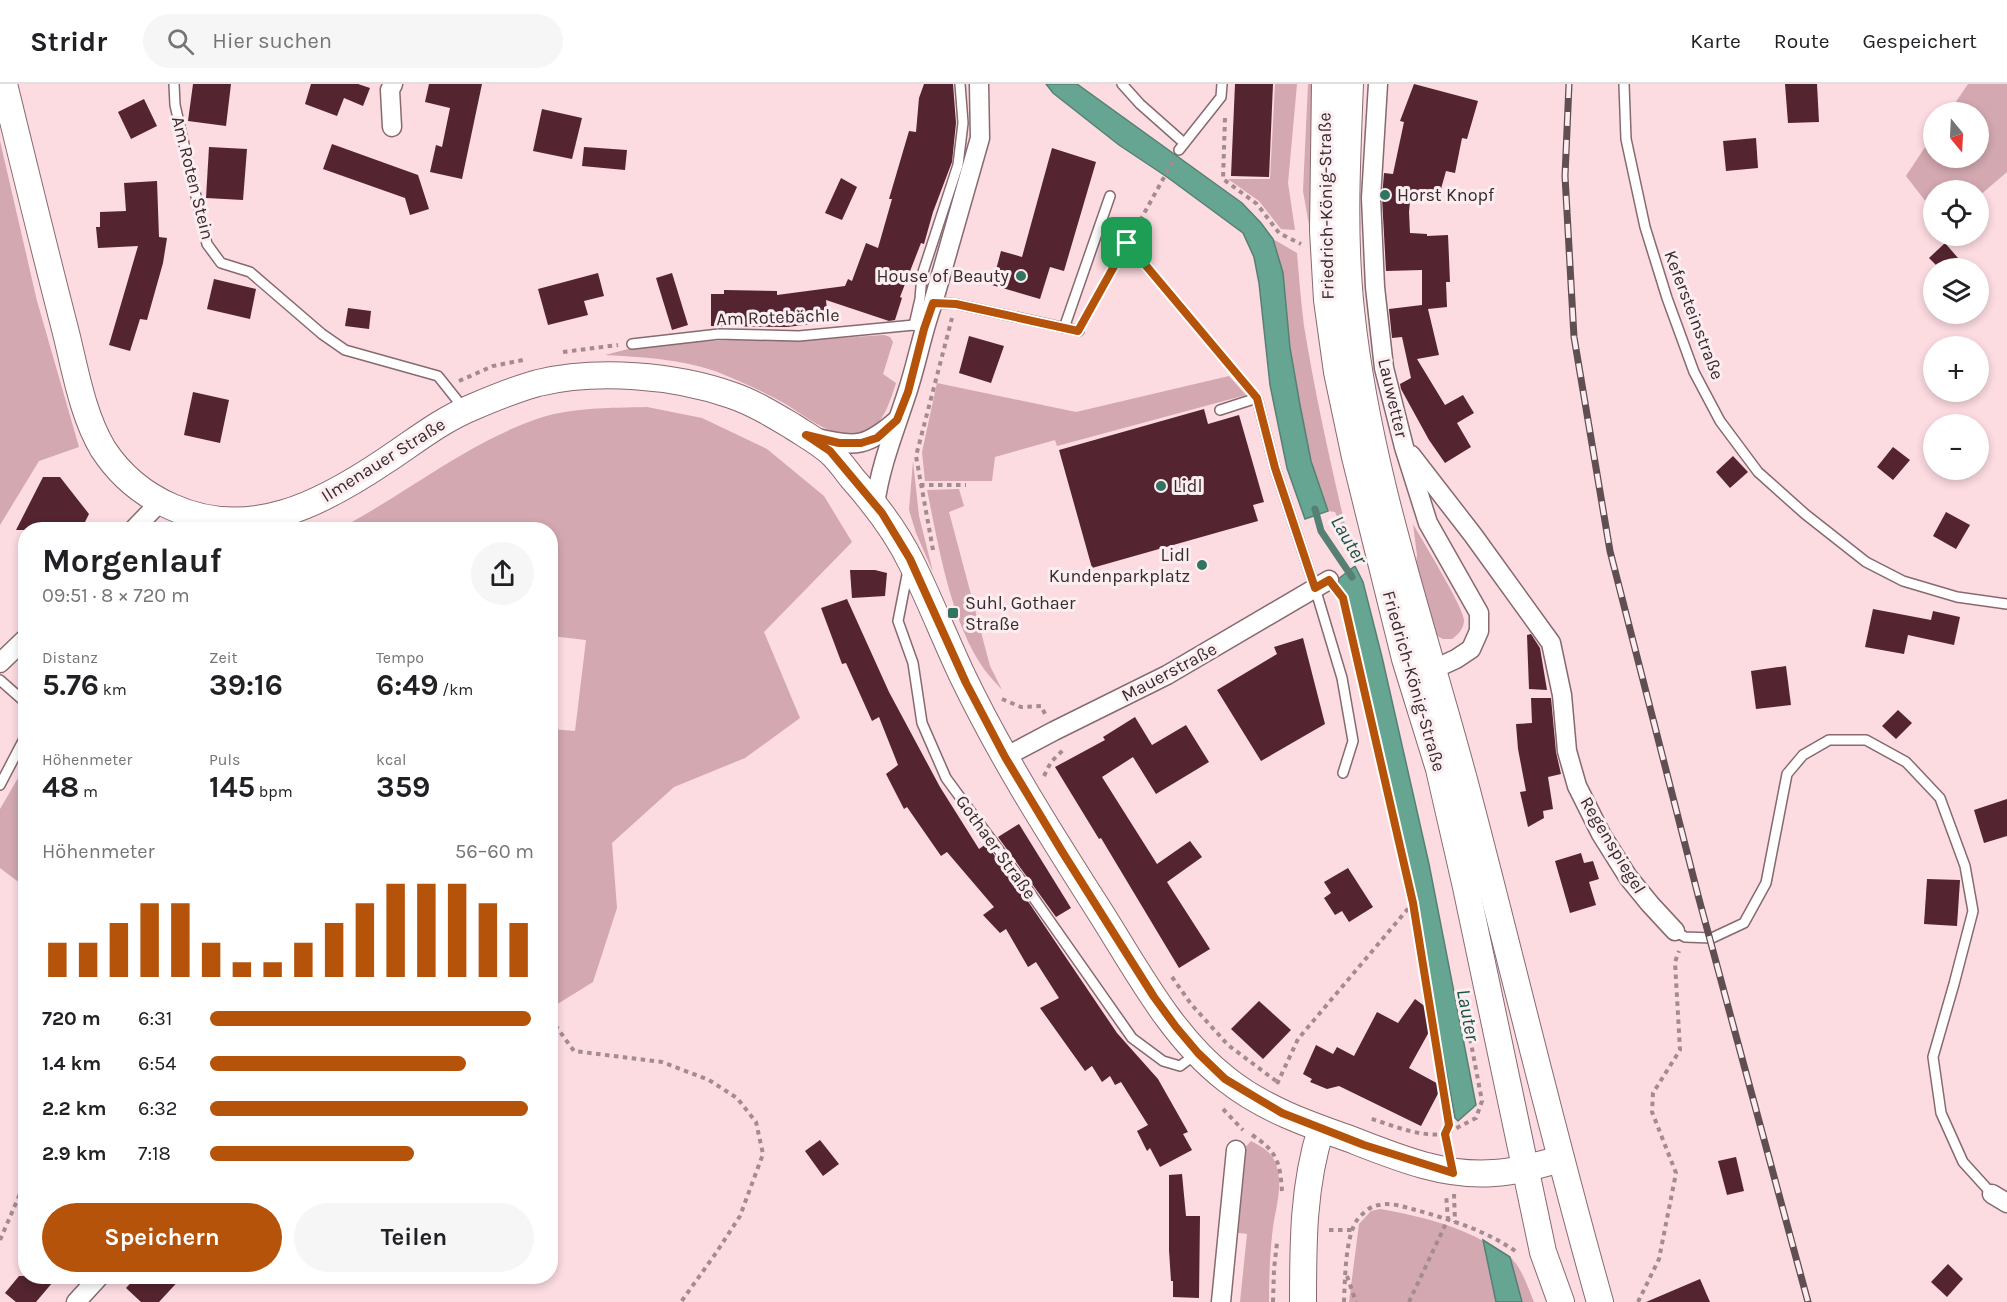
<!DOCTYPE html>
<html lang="de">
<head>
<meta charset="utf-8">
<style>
  :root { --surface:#fff; --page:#f6f6f6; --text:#202124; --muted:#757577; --line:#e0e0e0; --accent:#b45309 }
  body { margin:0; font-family:Karla,sans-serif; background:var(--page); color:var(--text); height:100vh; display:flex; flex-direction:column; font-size:22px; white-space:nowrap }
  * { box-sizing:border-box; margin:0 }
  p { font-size:20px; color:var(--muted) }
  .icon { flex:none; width:33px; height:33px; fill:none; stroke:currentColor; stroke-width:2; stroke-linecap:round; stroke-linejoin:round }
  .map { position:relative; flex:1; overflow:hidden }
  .drawer { position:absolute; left:18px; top:438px; width:540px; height:762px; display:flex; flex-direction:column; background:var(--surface); border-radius:24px; box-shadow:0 3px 9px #0003 }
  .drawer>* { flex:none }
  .needle { width:39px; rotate:162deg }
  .controls { position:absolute; left:1923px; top:18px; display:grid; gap:12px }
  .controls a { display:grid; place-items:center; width:66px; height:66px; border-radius:50%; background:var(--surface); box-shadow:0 3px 9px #0003; font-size:30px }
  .pin { position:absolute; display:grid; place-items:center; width:51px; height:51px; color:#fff; margin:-26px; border-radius:12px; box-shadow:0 3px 9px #0006 }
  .round { display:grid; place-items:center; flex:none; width:63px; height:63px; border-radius:32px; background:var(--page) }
  .headline { display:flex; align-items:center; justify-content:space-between; height:102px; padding:0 24px }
  h1 { font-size:33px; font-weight:700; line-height:45px }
  .figures { display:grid; grid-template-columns:repeat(3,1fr); gap:9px; height:102px; padding:6px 24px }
  .figures div { display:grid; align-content:center }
  .figures b { font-size:30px; font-weight:700 }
  .figures small { font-size:16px; font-weight:400 }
  .figures p { font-size:16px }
  .chart { height:168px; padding:12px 24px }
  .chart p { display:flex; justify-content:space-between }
  .chart svg { width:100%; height:108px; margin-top:6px; stroke:var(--accent); stroke-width:6 }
  .primary-button { display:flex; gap:12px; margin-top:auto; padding:12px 24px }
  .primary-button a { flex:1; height:69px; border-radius:36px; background:var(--accent); color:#fff; font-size:24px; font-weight:700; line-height:69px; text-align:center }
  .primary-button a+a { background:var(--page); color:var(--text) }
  ul { padding:0 24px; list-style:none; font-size:20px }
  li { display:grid; grid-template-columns:96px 72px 1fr; align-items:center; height:45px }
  li i { height:15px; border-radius:8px; background:var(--accent) }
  header { display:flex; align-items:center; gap:36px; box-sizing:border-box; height:84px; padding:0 30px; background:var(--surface); border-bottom:2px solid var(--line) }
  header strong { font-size:28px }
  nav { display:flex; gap:33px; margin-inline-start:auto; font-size:21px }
  .search { width:420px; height:54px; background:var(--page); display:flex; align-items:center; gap:15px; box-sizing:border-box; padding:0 21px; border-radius:33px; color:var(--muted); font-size:22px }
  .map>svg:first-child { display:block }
  .green { fill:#d3a8b0 }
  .water { fill:#65a592; stroke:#578074; stroke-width:1.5 }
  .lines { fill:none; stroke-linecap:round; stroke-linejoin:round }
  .stream { stroke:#578074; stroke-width:7 }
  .building { fill:#542430 }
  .lane-casing { stroke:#876a6f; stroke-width:12 }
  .street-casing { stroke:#876a6f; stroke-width:21 }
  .secondary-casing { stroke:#876a6f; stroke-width:28 }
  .path { stroke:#a38b90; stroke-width:4; stroke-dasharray:4.5 4.5; stroke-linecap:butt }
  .lane { stroke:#fff; stroke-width:9 }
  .street { stroke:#fff; stroke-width:18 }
  .secondary { stroke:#fff; stroke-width:26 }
  .rail-casing { stroke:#604f52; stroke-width:7 }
  .rail { stroke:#fceef0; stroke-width:4.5; stroke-dasharray:14; stroke-linecap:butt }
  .route-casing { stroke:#fff; stroke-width:12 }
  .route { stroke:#b45309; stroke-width:8 }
  .poi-dot { fill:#337362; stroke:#fceef0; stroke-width:2 }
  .labels { text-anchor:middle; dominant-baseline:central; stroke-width:6; stroke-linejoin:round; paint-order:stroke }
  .street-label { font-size:18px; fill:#372a2d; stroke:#fceef0 }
  .poi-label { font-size:18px; fill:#372a2d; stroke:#fceef0; text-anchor:start }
  .water-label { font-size:20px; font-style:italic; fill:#1c5245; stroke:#fceef0 }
</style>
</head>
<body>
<header>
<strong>Stridr</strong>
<div class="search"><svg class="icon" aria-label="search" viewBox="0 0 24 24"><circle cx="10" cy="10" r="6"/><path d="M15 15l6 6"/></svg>Hier suchen</div>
<nav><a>Karte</a><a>Route</a><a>Gespeichert</a></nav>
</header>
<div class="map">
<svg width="2007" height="1218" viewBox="0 0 2007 1218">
  <rect width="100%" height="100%" fill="#fcdbe1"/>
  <!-- green -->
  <g class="green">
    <polygon points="1275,0 1297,0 1288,99 1295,146 1281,145 1259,117 1228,95 1270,95"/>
    <polygon points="1308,0 1314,0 1312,158 1303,107"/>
    <polygon points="1968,0 2007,0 2007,88 1979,112 1978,106 1934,106 1933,127 1906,92 1933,51 1934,74 1978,74 1978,28 1949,28"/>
    <polygon points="0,57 37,217 79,363 39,377 0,441"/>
    <path d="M1273 155 1297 169C1299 193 1301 218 1304 242 1316 315 1332 386 1349 458L1335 428 1328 427 1311 377 1300 321 1290 264 1283 189Z"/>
    <path d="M884 251 890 253 893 258 883 290 896 299C890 317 884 340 865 349 839 361 803 330 782 318 760 306 737 296 715 287 680 275 642 273 605 271L632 264 675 259 731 256 792 257Z"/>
    <polygon points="1229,292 1246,311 1057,362 1055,356 995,373 992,397 925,397 922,368 937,299 1076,328"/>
    <path d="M647 323 702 334 767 365 824 412 852 458 764 548 800 634 745 674 674 703 612 759 617 824 593 898 551 924V645L575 647 586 556 551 552 550 446 339 445C404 411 464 361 534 336 568 323 611 324 647 323Z"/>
    <polygon points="913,377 919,432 933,488 916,449 909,426"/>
    <path d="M959 405 964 422 949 428 990 582 1002 606C996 599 989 592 984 585 950 536 939 463 927 406Z"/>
    <path d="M1413 440C1422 456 1464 524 1464 536 1464 544 1459 550 1452 555H1443L1433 550 1416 481 1417 471Z"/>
    <polygon points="25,682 25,803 0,784 0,725"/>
    <path d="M1251 1057C1260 1062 1271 1067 1275 1078 1284 1098 1276 1123 1273 1143 1270 1167 1269 1193 1269 1218H1240L1247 1150 1232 1148 1241 1068Z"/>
    <path d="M1380 1125C1420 1132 1460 1142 1494 1163 1499 1166 1506 1169 1510 1173 1522 1184 1528 1204 1534 1218H1349L1359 1140 1371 1127Z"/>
  </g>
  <!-- water -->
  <g class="water">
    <polygon points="1046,0 1077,0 1242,119 1261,139 1273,155 1283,189 1290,264 1300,321 1311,377 1328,427 1305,435 1287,384 1270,301 1259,199 1254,173 1243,149 1167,93 1119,61 1053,9"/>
    <polygon points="1355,482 1363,498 1382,573 1429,780 1476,1021 1458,1037 1455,1034 1432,910 1405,778 1352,539 1346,515 1337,496"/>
    <polygon points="1483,1156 1510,1173 1522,1218 1496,1218"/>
  </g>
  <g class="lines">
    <!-- stream -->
    <polyline class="stream" points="1315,425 1321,447 1352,493"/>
  </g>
  <!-- building -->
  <g class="building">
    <polygon points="193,0 231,0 226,42 188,37"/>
    <polygon points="311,0 358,0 370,4 363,22 344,14 337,32 305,20"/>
    <polygon points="429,0 482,0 462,95 430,88 436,61 442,63 450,24 425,18"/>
    <polygon points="924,0 953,0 956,39 952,78 933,128 924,160 921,159 900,213 902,214 895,236 889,237 826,216 828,238 787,243 711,242 711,210 724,210 724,206 777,207 777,211 845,202 848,195 852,197 866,159 878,164 892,115 889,115 909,47 916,48 919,14"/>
    <polygon points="1235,0 1273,0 1269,93 1231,92"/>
    <polygon points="1414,0 1478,17 1467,55 1462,54 1455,89 1446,87 1439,112 1411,106 1409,128 1410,149 1427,150 1427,152 1448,151 1450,198 1446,198 1447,223 1428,225 1439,271 1417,275 1445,321 1463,311 1474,329 1457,339 1471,363 1445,379 1429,356 1401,305 1400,300 1411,294 1402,253 1392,254 1389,225 1422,221 1422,186 1386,187 1382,114 1384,89 1393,90 1404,38 1400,37"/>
    <polygon points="1785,0 1817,0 1819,38 1788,39"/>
    <polygon points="144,15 157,42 131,55 118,28"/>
    <polygon points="542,25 582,34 572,75 533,67"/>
    <polygon points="1756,54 1758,84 1726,87 1723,57"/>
    <polygon points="332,60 418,91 429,125 410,131 405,114 323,85"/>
    <polygon points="209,63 247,65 243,116 206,114"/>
    <polygon points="584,63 627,66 625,86 582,82"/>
    <polygon points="1052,64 1096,78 1064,187 1050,183 1040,215 992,201 1001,167 1022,173"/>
    <polygon points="841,94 857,103 842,136 825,129"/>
    <polygon points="157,97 159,153 167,154 163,179 147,236 140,235 130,267 109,261 138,162 98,164 96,143 100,143 100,128 126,127 124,99"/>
    <polygon points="1945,159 1958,174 1946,184 1939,184 1929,174"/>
    <polygon points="598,189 604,212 584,217 588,231 548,241 538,205"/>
    <polygon points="672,189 688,241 672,246 656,194"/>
    <polygon points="214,195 256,205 250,235 207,225"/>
    <polygon points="348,224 371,227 369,245 345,242"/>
    <polygon points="969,252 1004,262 991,299 959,289"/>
    <polygon points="193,308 229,316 220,359 184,351"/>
    <polygon points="1204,325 1208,340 1239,331 1264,418 1253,421 1258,437 1092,484 1059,366"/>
    <polygon points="1893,363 1910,376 1893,396 1877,383"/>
    <polygon points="1733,372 1748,388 1730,404 1716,388"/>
    <polygon points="43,393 60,393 89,430 81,446 16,446"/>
    <polygon points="1946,428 1970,441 1956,465 1933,452"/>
    <polygon points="850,486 875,486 887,489 885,512 852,514"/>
    <polygon points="847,515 889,608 940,703 979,765 986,760 1021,807 1117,949 1158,995 1188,1048 1183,1050 1192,1066 1160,1083 1150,1064 1147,1067 1137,1047 1148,1041 1121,998 1115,1001 1110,992 1102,998 1092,982 1085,987 1040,924 1059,914 1036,878 1028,883 1006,845 1000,849 983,831 994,823 947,768 941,772 907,723 904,725 886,690 898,681 879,633 872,637 846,579 842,580 821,524"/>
    <polygon points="1873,525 1931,536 1933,527 1960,533 1954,561 1908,551 1904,570 1865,563"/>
    <polygon points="1531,550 1540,564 1547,606 1529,605 1527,551"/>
    <polygon points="1303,554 1325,640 1261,677 1217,606 1277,570 1274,563"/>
    <polygon points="1786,582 1791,621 1756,625 1751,587"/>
    <polygon points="1531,614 1551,614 1556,668 1561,690 1548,693 1553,725 1543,727 1544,734 1528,743 1520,708 1526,707 1518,665 1516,640 1532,639"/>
    <polygon points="1898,626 1912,639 1896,655 1882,642"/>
    <polygon points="1135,633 1152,661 1186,641 1209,678 1156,710 1133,673 1102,693 1157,780 1190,757 1202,773 1167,798 1210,865 1179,884 1101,754 1099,755 1055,683 1105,656 1103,653"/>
    <polygon points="2007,715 2007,752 1984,759 1974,726"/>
    <polygon points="1019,740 1071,824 1056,833 998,753"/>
    <polygon points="1581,769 1584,779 1593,777 1599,795 1589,798 1596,821 1570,829 1555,777"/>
    <polygon points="1348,784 1373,823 1349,838 1342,827 1335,831 1324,814 1331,809 1324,798"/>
    <polygon points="1927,795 1960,796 1957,842 1924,840"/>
    <polygon points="1415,915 1426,923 1430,946 1409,984 1442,1002 1421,1042 1339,1002 1327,1005 1310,998 1312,995 1303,990 1316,961 1333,970 1337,963 1354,972 1377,928 1398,939"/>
    <polygon points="1259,917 1291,946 1263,975 1231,945"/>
    <polygon points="820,1056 839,1080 823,1092 805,1067"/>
    <polygon points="1736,1073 1744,1107 1727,1111 1718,1077"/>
    <polygon points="1182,1090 1186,1132 1200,1132 1199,1214 1173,1213 1173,1197 1171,1197 1169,1166 1169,1091"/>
    <polygon points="1948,1180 1963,1195 1947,1213 1931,1198"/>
    <polygon points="19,1192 58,1192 36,1218 16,1218 5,1209"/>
    <polygon points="137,1192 183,1192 159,1218 141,1218 126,1204"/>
    <polygon points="1700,1195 1710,1218 1646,1218"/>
  </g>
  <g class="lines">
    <defs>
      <g id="lane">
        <polyline points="174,0 175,21 207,160 221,179 250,188 322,250 345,266 438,292 465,326"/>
        <polyline points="1122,0 1140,20 1184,59"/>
        <polyline points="1624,0 1626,55 1645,143 1667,214 1694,288 1720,337 1758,388 1805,430 1866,478 1903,497 1957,513 2007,520"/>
        <polyline points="1179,66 1221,13 1222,0"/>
        <polyline points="933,219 956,220 1079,247"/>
        <polyline points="914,241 920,215 922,191 958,81 963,39 960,0"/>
        <polyline points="1064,244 1110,112"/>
        <polyline points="632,260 719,250 799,252 914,241 924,245"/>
        <polyline points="1220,326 1257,314 1275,384 1315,504 1342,594 1353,657 1343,689"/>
        <polyline points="908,486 898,537 913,579 922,639 946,694 1026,803 1132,954 1163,977 1180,982 1196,970"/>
        <polyline points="0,596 26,619"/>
        <polyline points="0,701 26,651"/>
        <polyline points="1675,847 1685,853 1712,854 1744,839 1766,799 1787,690 1803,671 1829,656 1866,656 1906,678 1940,714 1965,782 1973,827 1954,900 1933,973 1941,1029 1963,1078 1992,1110"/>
      </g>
      <g id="street">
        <polyline points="1378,0 1371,114 1375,203 1384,284 1404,363 1428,439 1479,529 1479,547 1471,565 1456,575 1432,586"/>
        <polyline points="392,43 390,6 393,0"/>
        <path d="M817 354C857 364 867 362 897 336"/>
        <polyline points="1411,371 1473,451 1551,559 1562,611 1567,667 1577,702 1601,750 1628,793 1650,820 1675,847"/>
        <path d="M875 421C880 382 895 346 907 309 917 279 922 249 933 219L980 54 979 0"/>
        <polyline points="133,446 160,418"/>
        <polyline points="0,579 26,554"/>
        <polyline points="1005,673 1054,647 1167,591 1329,496"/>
        <polyline points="1992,1110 2007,1119"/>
        <polyline points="76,1218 100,1192"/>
        <polyline points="1221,1218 1236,1066"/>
      </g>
      <g id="secondary">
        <path d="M4 0C24 82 44 164 65 245 75 284 82 330 103 365 120 391 144 411 172 423 249 458 321 420 385 377 414 358 441 336 473 323 494 314 516 305 538 299 597 285 674 291 731 311 752 318 772 330 792 342 804 350 819 358 830 368 838 375 845 385 852 394 875 420 896 447 911 478 930 516 945 555 963 593 1003 676 1053 754 1102 831 1138 888 1172 953 1226 995 1262 1024 1307 1040 1350 1055 1396 1073 1444 1093 1494 1089 1516 1088 1539 1081 1561 1075"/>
        <polyline points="1325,0 1323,147 1327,216 1337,288 1355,373 1405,575 1439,685 1466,803 1543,1168 1561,1218"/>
        <path d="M1350 0C1347 75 1343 151 1351 226 1368 390 1425 548 1467 707 1512 878 1552 1049 1600 1218"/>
        <path d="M1303 1218C1303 1159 1303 1102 1321 1045"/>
      </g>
    </defs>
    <!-- lane casing -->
    <use href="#lane" class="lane-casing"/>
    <!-- street casing -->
    <use href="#street" class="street-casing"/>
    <!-- secondary casing -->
    <use href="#secondary" class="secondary-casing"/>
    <!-- path -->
    <g class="path">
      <polyline points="1225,34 1223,95 1257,120 1279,149 1301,160"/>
      <polyline points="1127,159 1247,302"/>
      <polyline points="1088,231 1173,77"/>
      <polyline points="563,268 618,261"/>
      <polyline points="459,297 493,282 523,276"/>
      <polyline points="920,401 966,401"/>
      <polyline points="933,466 916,372 952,234"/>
      <path d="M1341 512 1413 819 1449 1041 1445 1050C1419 1053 1394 1042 1369 1034"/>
      <polyline points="1002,615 1021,623 1041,622 1045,630"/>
      <polyline points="1044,692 1051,678 1064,665"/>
      <polyline points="1172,893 1191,920 1228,961 1276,997"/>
      <polyline points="550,934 574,967 662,978 709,996 737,1014 756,1038 763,1070 740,1132 716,1169 681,1218"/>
      <polyline points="1277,1000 1298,955 1412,820"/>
      <polyline points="1223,1025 1243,1046"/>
      <path d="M1252 1051C1277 1067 1280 1078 1282 1107"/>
      <polyline points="1447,1064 1445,1050 1476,1034 1482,1017 1463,917"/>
      <polyline points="1454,1110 1455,1138"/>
      <polyline points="1329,1146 1352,1146"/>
      <polyline points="0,1156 26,1096"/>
      <polyline points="1347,1192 1356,1218"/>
      <polyline points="1273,1218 1274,1185 1277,1159"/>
      <path d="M1344 1218C1345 1196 1345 1154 1357 1136 1363 1129 1370 1122 1379 1121 1391 1118 1404 1123 1416 1126 1451 1136 1488 1147 1518 1169"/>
      <polyline points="1409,1218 1448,1135 1446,1110"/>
      <polyline points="1638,1218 1659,1175 1676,1089 1652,1028 1653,1009 1680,966 1675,878 1679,867"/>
    </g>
    <!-- lane -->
    <use href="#lane" class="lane"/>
    <!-- street -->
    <use href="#street" class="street"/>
    <!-- secondary -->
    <use href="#secondary" class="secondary"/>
    <defs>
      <polyline id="rail" points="1569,0 1565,92 1574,253 1610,467 1699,815 1808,1218"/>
    </defs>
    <!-- rail casing -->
    <use href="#rail" class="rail-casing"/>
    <!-- rail -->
    <use href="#rail" class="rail"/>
  </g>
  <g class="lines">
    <defs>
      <polygon id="route" points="1127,159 1257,314 1275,384 1315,504 1329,496 1343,514 1413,819 1449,1041 1445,1050 1453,1089 1364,1061 1282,1029 1225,995 1198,969 1176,943 1154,913 1063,769 1005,673 966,599 910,475 882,429 830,367 806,351 839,359 861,359 877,354 897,336 908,308 924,245 933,219 956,220 1078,247"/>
    </defs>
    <!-- route casing -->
    <use href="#route" class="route-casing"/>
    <!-- route -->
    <use href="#route" class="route"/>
  </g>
  <!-- markers -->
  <g class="poi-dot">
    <circle cx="1385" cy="111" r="6"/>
    <circle cx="1021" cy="192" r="6"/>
    <circle cx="1161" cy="402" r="6"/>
    <circle cx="1202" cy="481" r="6"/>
    <rect x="947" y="523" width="12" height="12" rx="3"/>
  </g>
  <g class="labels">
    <!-- street labels -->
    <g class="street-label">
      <text transform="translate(193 94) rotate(76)">Am Roten Stein</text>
      <text transform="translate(1326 122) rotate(-91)">Friedrich-König-Straße</text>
      <text transform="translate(1694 231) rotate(69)">Kefersteinstraße</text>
      <text transform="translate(778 233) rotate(-2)">Am Rotebächle</text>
      <text transform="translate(1393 314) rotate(77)">Lauwetter</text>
      <text transform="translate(383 376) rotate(-32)">Ilmenauer Straße</text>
      <text transform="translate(1169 588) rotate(-28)">Mauerstraße</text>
      <text transform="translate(1414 597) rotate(74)">Friedrich-König-Straße</text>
      <text transform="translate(1613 761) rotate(59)">Regenspiegel</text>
      <text transform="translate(996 763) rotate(54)">Gothaer Straße</text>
    </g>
    <!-- poi labels -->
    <g class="poi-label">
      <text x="1397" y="111">Horst Knopf</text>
      <text x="1009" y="192" text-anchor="end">House of Beauty</text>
      <text x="1173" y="402">Lidl</text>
      <text x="1190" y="471" text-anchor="end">Lidl<tspan x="1190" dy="21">Kundenparkplatz</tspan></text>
      <text x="965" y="519">Suhl, Gothaer<tspan x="965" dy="21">Straße</tspan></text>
    </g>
    <!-- water labels -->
    <g class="water-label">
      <text transform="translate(1349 456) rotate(60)">Lauter</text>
      <text transform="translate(1468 931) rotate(79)">Lauter</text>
    </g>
  </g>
</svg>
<div class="controls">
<a><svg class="needle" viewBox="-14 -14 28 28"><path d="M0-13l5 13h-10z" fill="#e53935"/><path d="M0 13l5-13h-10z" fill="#757577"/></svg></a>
<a><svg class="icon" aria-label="locate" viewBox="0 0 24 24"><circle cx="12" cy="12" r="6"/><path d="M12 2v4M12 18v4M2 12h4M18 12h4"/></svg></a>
<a><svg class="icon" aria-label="layers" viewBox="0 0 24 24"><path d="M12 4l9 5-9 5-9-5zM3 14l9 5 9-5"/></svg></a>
<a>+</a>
<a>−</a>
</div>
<div class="pin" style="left:1127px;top:159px;background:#1e9e55"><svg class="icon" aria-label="arrive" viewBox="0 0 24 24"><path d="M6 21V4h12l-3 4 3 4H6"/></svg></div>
<section class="drawer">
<div class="headline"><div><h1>Morgenlauf</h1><p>09:51 · 8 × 720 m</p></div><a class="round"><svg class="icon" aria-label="share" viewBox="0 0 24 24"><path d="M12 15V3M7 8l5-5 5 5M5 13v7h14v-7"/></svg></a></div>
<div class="figures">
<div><p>Distanz</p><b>5.76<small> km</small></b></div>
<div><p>Zeit</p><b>39:16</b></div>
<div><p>Tempo</p><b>6:49<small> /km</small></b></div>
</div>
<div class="figures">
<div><p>Höhenmeter</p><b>48<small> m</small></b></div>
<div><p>Puls</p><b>145<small> bpm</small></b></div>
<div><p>kcal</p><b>359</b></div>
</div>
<div class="chart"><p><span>Höhenmeter</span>56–60 m</p>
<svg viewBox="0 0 160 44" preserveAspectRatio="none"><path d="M5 44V30M15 44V30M25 44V22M35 44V14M45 44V14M55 44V30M65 44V38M75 44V38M85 44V30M95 44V22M105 44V14M115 44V6M125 44V6M135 44V6M145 44V14M155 44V22"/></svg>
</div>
<ul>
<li><b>720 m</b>6:31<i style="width:99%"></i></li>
<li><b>1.4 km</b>6:54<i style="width:79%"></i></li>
<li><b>2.2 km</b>6:32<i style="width:98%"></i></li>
<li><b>2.9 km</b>7:18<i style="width:63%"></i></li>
</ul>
<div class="primary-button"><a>Speichern</a><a>Teilen</a></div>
</section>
</div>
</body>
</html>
